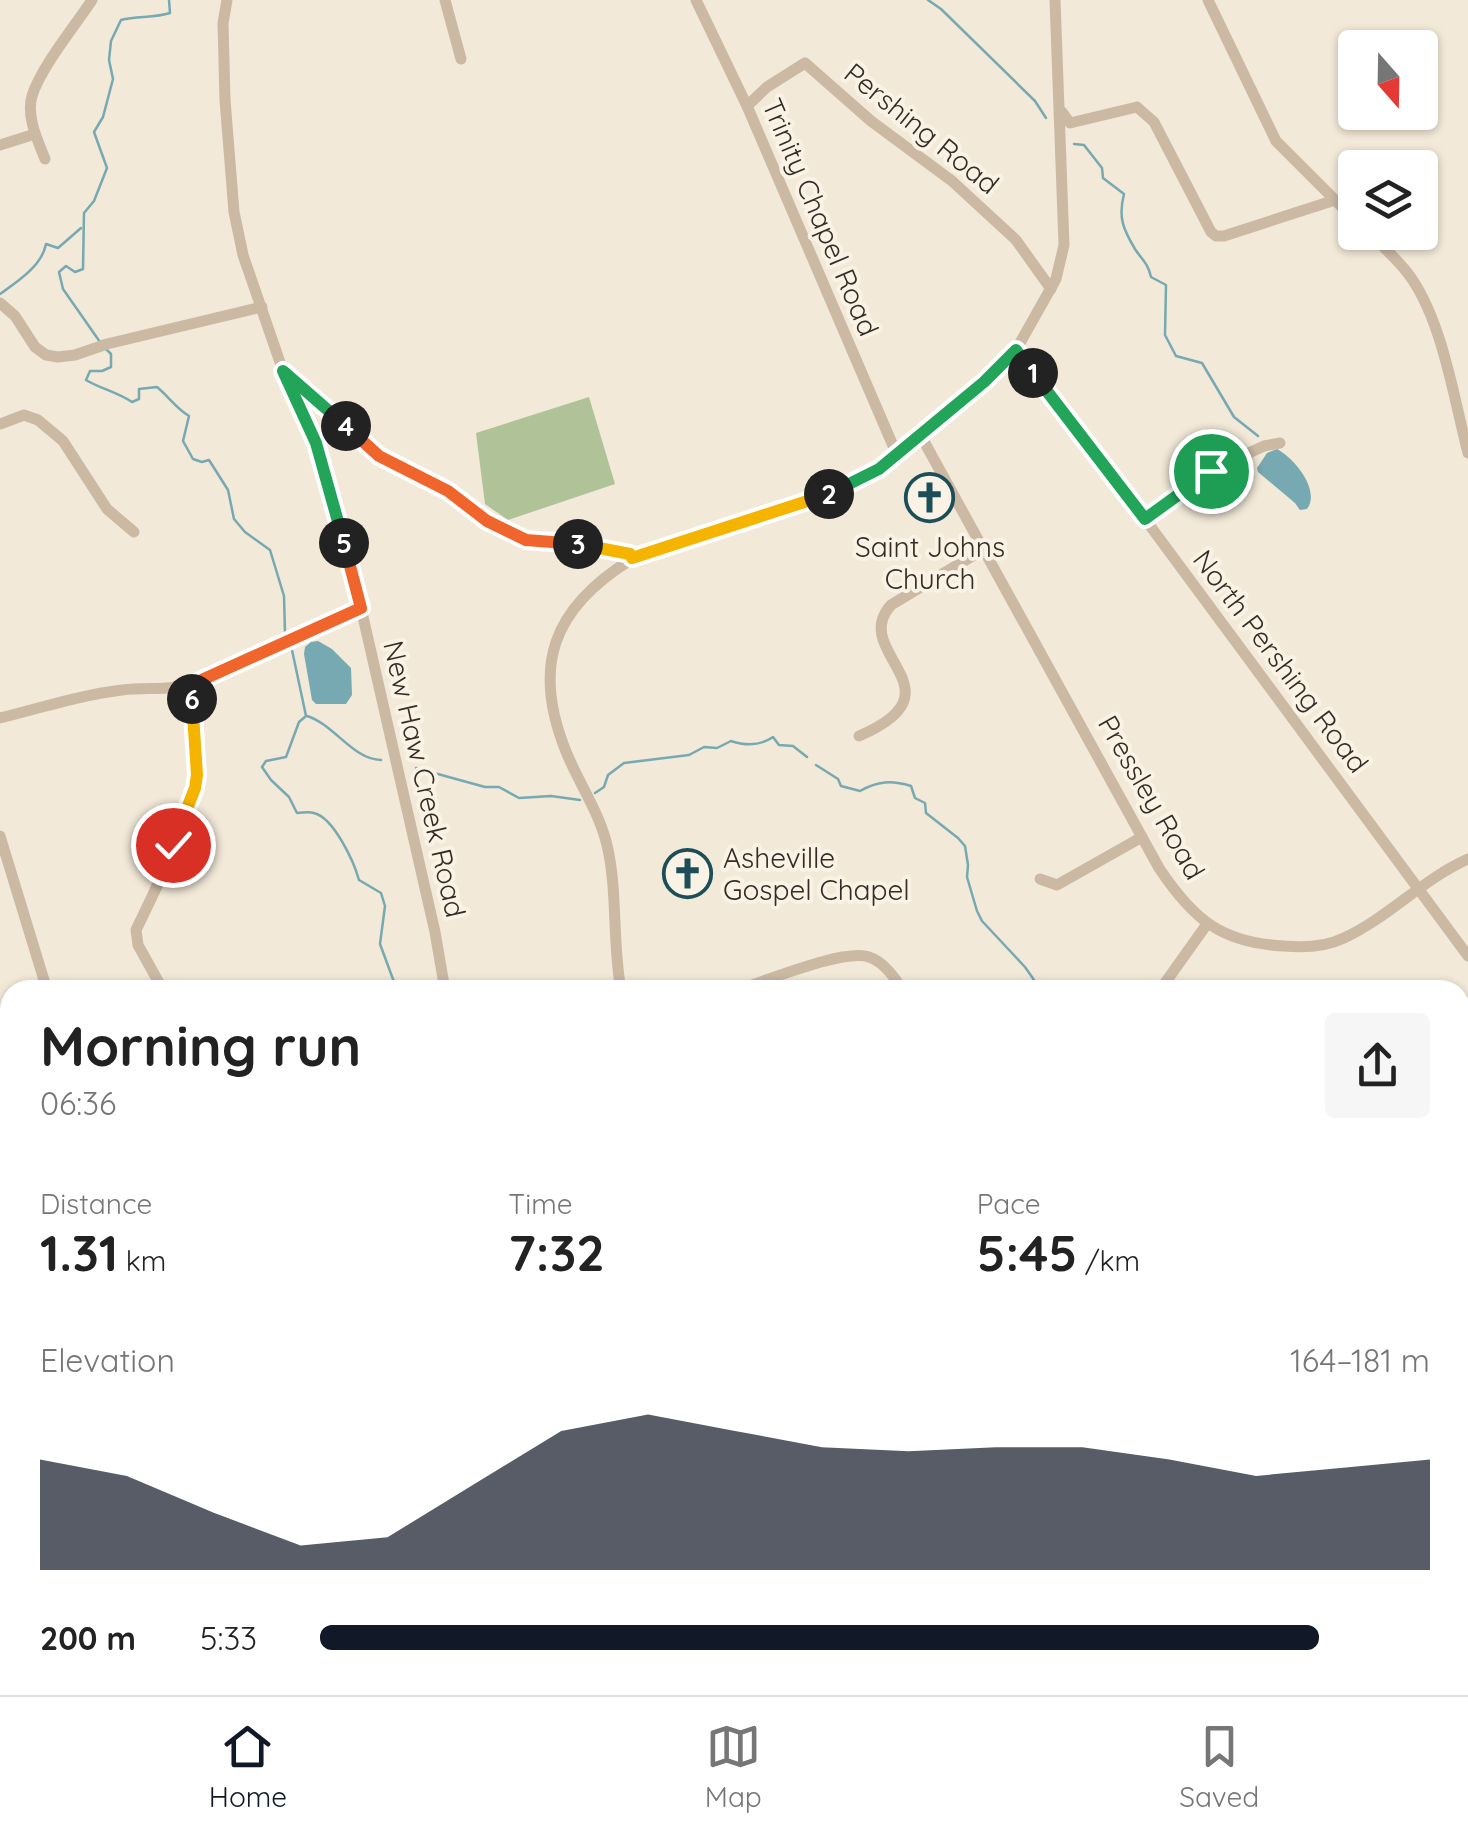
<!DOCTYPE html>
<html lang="en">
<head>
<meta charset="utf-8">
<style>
  :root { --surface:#fff; --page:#f6f6f6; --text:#222; --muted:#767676; --line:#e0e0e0; --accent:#111827 }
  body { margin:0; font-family:Quicksand,sans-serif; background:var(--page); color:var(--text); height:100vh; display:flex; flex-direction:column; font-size:38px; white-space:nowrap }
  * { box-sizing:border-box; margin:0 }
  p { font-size:32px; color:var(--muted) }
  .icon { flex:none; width:55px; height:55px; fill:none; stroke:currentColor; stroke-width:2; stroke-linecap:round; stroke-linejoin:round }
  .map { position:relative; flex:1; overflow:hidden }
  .side { position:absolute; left:0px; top:980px; width:1470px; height:715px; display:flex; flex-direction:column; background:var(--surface); border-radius:30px 30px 0 0; box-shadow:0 2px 8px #0004 }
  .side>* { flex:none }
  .needle { width:65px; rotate:160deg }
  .buttons { position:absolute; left:1338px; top:30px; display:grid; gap:20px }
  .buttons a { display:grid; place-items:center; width:100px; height:100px; border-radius:10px; background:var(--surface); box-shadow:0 2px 8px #0004; font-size:50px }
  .pin { position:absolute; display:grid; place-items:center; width:85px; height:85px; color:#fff; margin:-42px; border:5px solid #fff; border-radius:50%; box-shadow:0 2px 10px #0007 }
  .km { position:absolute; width:50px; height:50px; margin:-25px; border-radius:50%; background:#222; color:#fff; font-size:28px; line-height:50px; text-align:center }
  .round { display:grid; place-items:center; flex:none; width:105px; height:105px; border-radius:10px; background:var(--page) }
  .summary { display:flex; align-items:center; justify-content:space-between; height:170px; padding:0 40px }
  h1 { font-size:55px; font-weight:700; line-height:75px }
  .figures { display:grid; grid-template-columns:repeat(3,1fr); gap:15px; height:170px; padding:10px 40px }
  .figures div { display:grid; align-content:center }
  .figures b { font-size:50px; font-weight:700 }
  .figures small { font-size:28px; font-weight:400 }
  .figures p { font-size:28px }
  .chart { height:280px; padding:20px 40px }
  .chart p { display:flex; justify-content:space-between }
  .chart svg { width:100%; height:180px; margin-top:10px; fill:var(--accent); opacity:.7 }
  ul { padding:0 40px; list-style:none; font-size:32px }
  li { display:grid; grid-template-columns:160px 120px 1fr; align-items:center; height:75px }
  li i { height:25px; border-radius:12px; background:var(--accent) }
  .dock { display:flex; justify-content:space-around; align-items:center; height:140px; border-top:2px solid var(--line); background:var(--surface); font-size:28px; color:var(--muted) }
  .dock a { display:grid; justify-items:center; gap:5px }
  .dock .active { color:var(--accent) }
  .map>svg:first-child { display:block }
  .green { fill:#b0c298 }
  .water { fill:#76a9b1 }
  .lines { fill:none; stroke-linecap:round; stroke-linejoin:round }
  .stream { stroke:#76a9b1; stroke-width:2.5 }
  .minor { stroke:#cbb9a4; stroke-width:11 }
  .split-1-casing { stroke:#fff; stroke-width:20 }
  .split-2-casing { stroke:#fff; stroke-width:20 }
  .split-3-casing { stroke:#fff; stroke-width:20 }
  .split-4-casing { stroke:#fff; stroke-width:20 }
  .split-5-casing { stroke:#fff; stroke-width:20 }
  .split-6-casing { stroke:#fff; stroke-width:20 }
  .split-7-casing { stroke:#fff; stroke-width:20 }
  .split-1 { stroke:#22a559; stroke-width:12 }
  .split-2 { stroke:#22a559; stroke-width:12 }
  .split-3 { stroke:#f5b400; stroke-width:12 }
  .split-4 { stroke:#f0652b; stroke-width:12 }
  .split-5 { stroke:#22a559; stroke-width:12 }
  .split-6 { stroke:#f0652b; stroke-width:12 }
  .split-7 { stroke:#f5b400; stroke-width:12 }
  .labels { text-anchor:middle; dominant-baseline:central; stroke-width:8; stroke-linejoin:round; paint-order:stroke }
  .street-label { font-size:28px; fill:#362c26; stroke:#faf2e5 }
  .poi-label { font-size:28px; fill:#362c26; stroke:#faf2e5 }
</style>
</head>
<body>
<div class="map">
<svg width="1468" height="1695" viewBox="0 0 1468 1695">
  <rect width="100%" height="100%" fill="#f2e9d8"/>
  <!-- green -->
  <g class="green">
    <polygon points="589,397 615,484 508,520 485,504 476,433"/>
    <polygon points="458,1685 565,1685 565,1688 498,1695 461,1695"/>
  </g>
  <!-- water -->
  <g class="water">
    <path d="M1277 449C1294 458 1321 490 1307 509L1300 510 1295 503 1258 472 1257 468 1267 453Z"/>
    <polygon points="318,641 332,649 351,668 352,695 346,704 316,704 312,700 304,654 305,647 311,642"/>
  </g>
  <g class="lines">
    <!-- stream -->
    <g class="stream">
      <polyline points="928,0 941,9 1035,101 1046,118"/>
      <path d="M1074 144 1084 145 1102 168 1103 178 1124 194C1118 217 1123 229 1135 249 1142 260 1148 263 1151 277L1166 285 1165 335 1176 356 1202 363 1234 417 1258 436"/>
      <path d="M0 294C17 282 42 266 46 244L58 248 81 228"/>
      <path d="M100 342 63 289 59 272 66 266 75 272 83 269 84 213 94 201 107 168 94 132 103 117 113 79 109 60 111 41 121 20C138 16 154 18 170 13L169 0"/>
      <path d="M105 348 111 354V367L102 371H90L86 380C101 389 117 392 132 402L139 399V389L157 387C169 397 176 408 189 416L183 441 193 459 202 462 209 460 228 490 234 519 245 532 270 550 284 596 285 633"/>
      <path d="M292 650 306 716 299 722 286 757 266 761 262 767 271 780 289 797 297 813C303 813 308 811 314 813 334 818 354 862 359 880L381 893 385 906 380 944 397 990"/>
      <path d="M307 716C335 725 352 759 381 760"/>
      <path d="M816 765 838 779 841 786 860 791C878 781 891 780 911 786L915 798 925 803 926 813 958 838 965 846 968 865 967 877 977 911 982 921 1025 967 1041 990"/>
      <polyline points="416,768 485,787 499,787 519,798 551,796 580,800"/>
      <path d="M595 793 604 787 608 775 624 763 689 755 704 747 717 748 731 741C746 746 760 746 773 737L779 745 793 746 807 757"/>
      <polyline points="1460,1408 1468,1414"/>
      <polyline points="0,1588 10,1582"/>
      <polyline points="440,1685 444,1695"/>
      <polyline points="513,1695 529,1695"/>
    </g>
    <!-- minor -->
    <g class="minor">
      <polyline points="227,0 223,23 225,100 234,212 243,255 283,371 316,443 331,491 361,608 435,932 445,990"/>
      <polyline points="445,0 461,59"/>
      <polyline points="696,0 747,106 897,455"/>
      <polyline points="1208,0 1276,141 1355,220"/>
      <polyline points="747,106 767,87 805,63 871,121 952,181 1016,240 1051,289"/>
      <polyline points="1062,112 1070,123 1137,107 1154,122 1211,232 1216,236 1224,236 1335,200"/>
      <polyline points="0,145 35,134"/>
      <path d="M45 159C38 141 26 117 32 96 41 67 75 26 92 0"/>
      <path d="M1368 232C1383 247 1400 261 1412 279 1443 325 1454 399 1468 453"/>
      <polyline points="0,303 15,316 35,347 46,355 58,357 75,355 107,344 262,307"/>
      <polyline points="1016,350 1145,519 1468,956"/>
      <polyline points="289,376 379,456 448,491 487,521 526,539 587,545 630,554 632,559"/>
      <polyline points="0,424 24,415 38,420 63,441 107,509 134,532"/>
      <path d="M921 436 1159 868C1193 919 1221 943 1284 946 1305 948 1325 947 1344 938 1389 917 1423 879 1468 859"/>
      <polyline points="1145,519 1218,467 1264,446 1280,443"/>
      <path d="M0 718C40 708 81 695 122 690 146 687 170 691 192 684L361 608"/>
      <path d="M859 736C966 690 848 653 891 605L984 549"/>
      <polyline points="0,836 47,990"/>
      <polyline points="1040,879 1057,885 1142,837"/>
      <polyline points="163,990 138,945 136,930 160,880 195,788 197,775 192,684"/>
      <path d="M621 990C612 942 618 892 607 845 599 812 580 785 567 754 531 667 552 608 632 559L820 497 841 490 879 469 984 382 1016 350 1056 279 1064 245 1055 0"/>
      <path d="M737 990C764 982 844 948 869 957 884 962 894 977 903 990"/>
      <polyline points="1160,990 1207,924"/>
      <polyline points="0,1498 10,1517"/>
      <polyline points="0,1610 10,1603"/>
      <polyline points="570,1685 573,1695"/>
      <polyline points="826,1685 835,1695"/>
      <polyline points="1132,1691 1152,1685"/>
      <polyline points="242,1695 248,1685"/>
      <polyline points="892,1695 899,1685"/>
    </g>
  </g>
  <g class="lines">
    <defs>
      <polyline id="split-1" points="1033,373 1145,519 1211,471"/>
      <polyline id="split-2" points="829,494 879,469 984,382 1016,350 1033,373"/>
      <polyline id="split-3" points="578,544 630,554 632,558 829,494"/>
      <polyline id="split-4" points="346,426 379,456 448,491 487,521 526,540 578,544"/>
      <polyline id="split-5" points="344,543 316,443 283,371 346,426"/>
      <polyline id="split-6" points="192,699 192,684 195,683 361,608 344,543"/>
      <polyline id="split-7" points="173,845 195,788 197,775 192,699"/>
    </defs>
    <!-- split-1 casing -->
    <use href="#split-1" class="split-1-casing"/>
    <!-- split-2 casing -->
    <use href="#split-2" class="split-2-casing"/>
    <!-- split-3 casing -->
    <use href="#split-3" class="split-3-casing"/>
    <!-- split-4 casing -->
    <use href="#split-4" class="split-4-casing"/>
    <!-- split-5 casing -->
    <use href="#split-5" class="split-5-casing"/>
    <!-- split-6 casing -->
    <use href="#split-6" class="split-6-casing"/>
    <!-- split-7 casing -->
    <use href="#split-7" class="split-7-casing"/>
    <!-- split-1 -->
    <use href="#split-1" class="split-1"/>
    <!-- split-2 -->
    <use href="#split-2" class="split-2"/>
    <!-- split-3 -->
    <use href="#split-3" class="split-3"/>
    <!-- split-4 -->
    <use href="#split-4" class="split-4"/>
    <!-- split-5 -->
    <use href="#split-5" class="split-5"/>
    <!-- split-6 -->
    <use href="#split-6" class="split-6"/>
    <!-- split-7 -->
    <use href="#split-7" class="split-7"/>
  </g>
  <!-- icons -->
  <defs>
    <symbol id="church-ring" viewBox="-11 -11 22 22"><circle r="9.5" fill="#faf2e5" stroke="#1a4f59" stroke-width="1.5"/><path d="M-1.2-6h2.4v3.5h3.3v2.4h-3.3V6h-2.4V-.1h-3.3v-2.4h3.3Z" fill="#1a4f59"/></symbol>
  </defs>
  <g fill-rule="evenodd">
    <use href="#church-ring" x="902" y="470" width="55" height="55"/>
    <use href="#church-ring" x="660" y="846" width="55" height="55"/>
  </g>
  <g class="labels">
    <!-- street labels -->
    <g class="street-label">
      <text transform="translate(922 128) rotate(39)">Pershing Road</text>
      <text transform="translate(821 217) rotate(67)">Trinity Chapel Road</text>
      <text transform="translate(1281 661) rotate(53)">North Pershing Road</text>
      <text transform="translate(425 779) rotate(77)">New Haw Creek Road</text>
      <text transform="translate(1152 797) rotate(60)">Pressley Road</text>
    </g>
    <!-- poi labels -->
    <g class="poi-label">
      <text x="930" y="546">Saint Johns<tspan x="930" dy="32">Church</tspan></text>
      <text x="723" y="857" text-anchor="start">Asheville<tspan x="723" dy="32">Gospel Chapel</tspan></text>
    </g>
  </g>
</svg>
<div class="buttons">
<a><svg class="needle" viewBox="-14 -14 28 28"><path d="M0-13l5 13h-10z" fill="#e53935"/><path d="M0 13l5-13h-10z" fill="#767676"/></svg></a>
<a><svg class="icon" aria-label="layers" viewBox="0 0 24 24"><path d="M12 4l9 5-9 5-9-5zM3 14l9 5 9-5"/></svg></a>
</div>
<div class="pin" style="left:1211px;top:471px;background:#1e9e55"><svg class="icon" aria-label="arrive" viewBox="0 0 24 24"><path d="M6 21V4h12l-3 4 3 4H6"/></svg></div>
<div class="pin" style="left:173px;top:845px;background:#d93025"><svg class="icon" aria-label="check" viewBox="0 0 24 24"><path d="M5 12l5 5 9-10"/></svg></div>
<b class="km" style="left:1033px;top:373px">1</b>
<b class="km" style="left:829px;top:494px">2</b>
<b class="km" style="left:578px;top:544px">3</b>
<b class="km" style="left:346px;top:426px">4</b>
<b class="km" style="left:344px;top:543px">5</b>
<b class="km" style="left:192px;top:699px">6</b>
<section class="side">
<div class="summary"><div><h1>Morning run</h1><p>06:36</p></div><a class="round"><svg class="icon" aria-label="share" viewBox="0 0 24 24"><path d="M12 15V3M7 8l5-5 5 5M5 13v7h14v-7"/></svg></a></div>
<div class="figures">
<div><p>Distance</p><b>1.31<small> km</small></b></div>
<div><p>Time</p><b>7:32</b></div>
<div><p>Pace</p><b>5:45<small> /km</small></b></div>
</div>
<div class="chart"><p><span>Elevation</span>164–181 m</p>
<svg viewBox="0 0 160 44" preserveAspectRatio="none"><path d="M0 44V17L10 21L20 30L30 38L40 36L50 23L60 10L70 6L80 10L90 14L100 15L110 14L120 14L130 17L140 21L150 19L160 17V44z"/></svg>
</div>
<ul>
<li><b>200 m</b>5:33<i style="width:90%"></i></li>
</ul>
</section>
</div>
<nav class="dock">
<a class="active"><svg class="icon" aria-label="home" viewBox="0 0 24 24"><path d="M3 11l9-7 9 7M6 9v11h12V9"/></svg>Home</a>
<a><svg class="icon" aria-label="map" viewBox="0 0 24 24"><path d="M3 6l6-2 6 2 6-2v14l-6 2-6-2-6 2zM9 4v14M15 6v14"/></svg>Map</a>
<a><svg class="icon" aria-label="saved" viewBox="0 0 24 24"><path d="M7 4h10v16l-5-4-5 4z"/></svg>Saved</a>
</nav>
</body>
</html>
